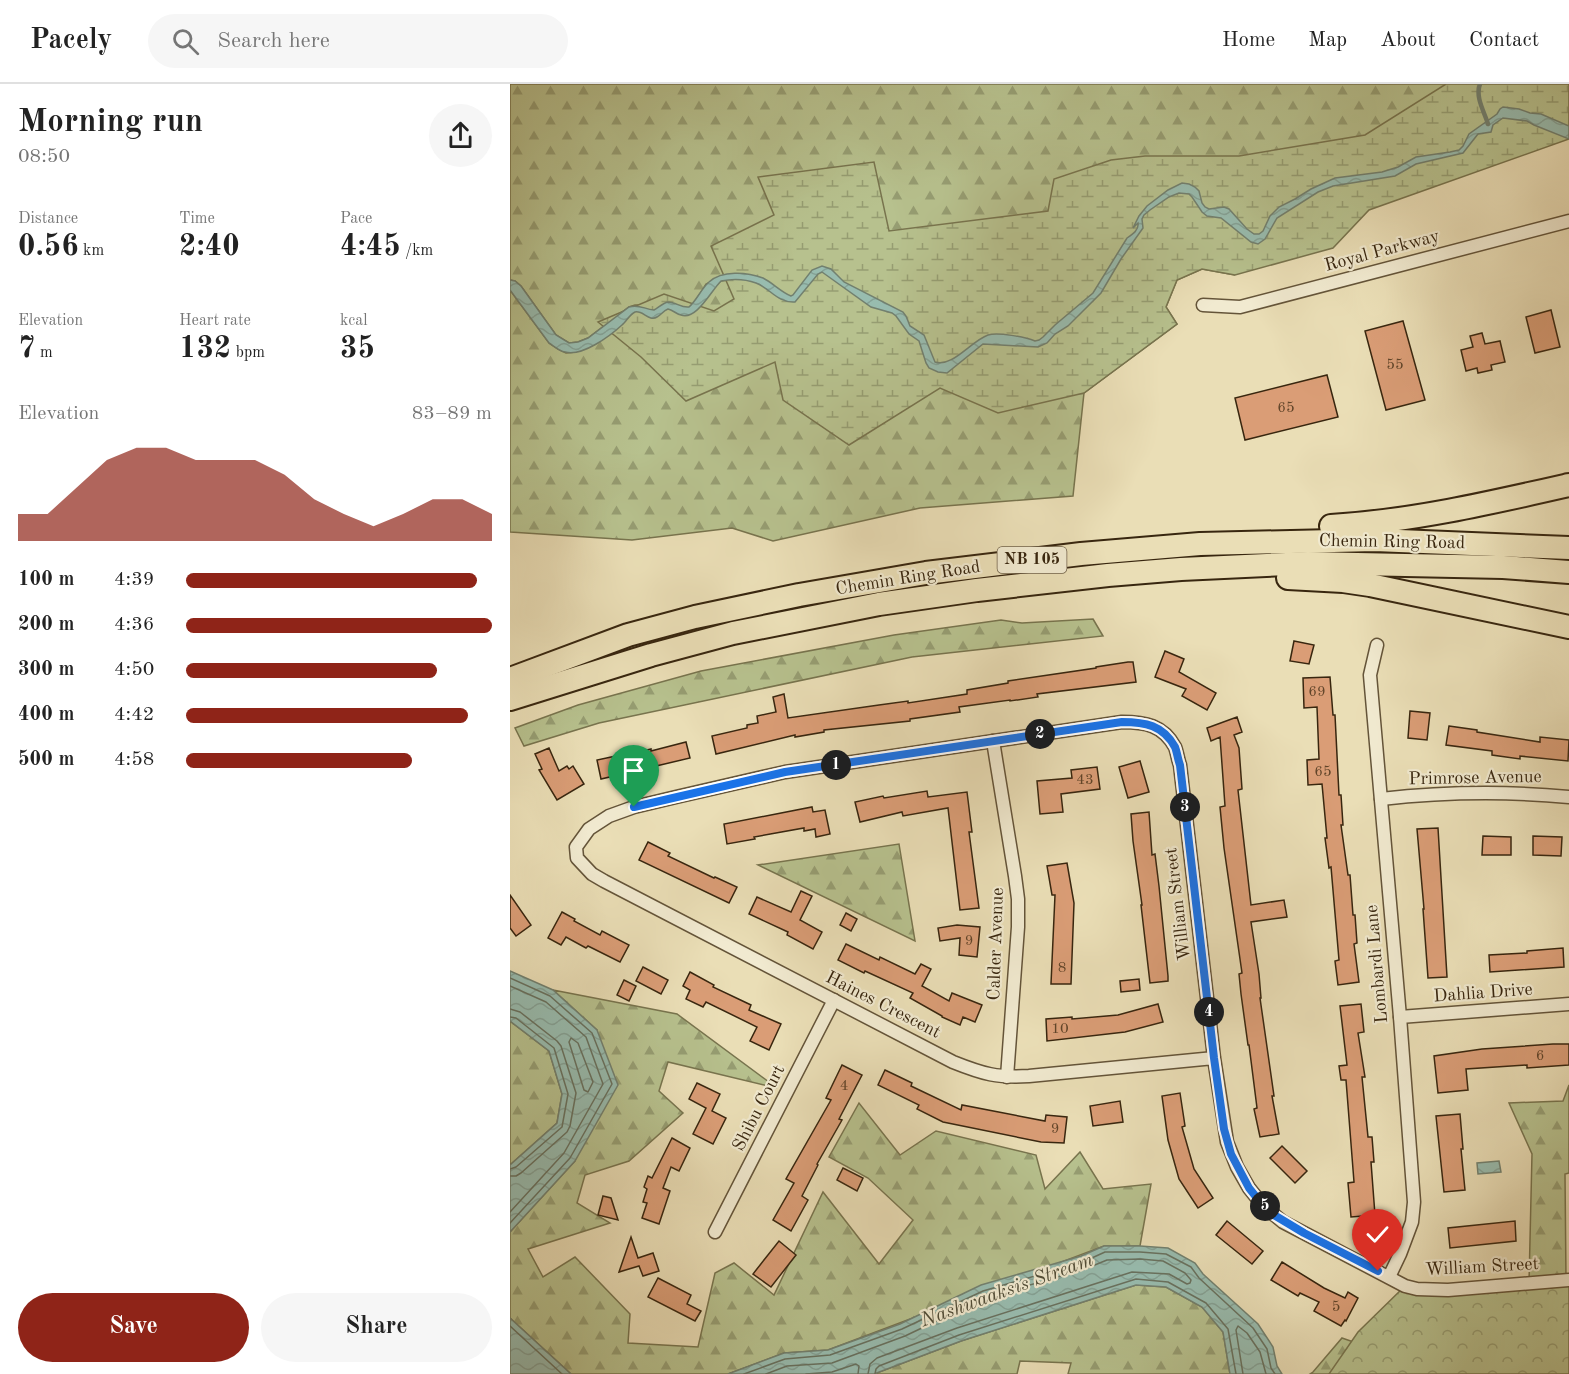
<!DOCTYPE html>
<html lang="en">
<head>
<meta charset="utf-8">
<style>
  :root { --surface:#fff; --page:#f6f6f6; --text:#222; --muted:#767676; --line:#e0e0e0; --accent:#8f2418 }
  body { margin:0; font-family:"Old Standard TT",serif; background:var(--page); color:var(--text); height:100vh; display:flex; flex-direction:column; font-size:22px; white-space:nowrap }
  * { box-sizing:border-box; margin:0 }
  p { font-size:20px; color:var(--muted) }
  .icon { flex:none; width:33px; height:33px; fill:none; stroke:currentColor; stroke-width:2; stroke-linecap:round; stroke-linejoin:round }
  .map { position:relative; flex:1; overflow:hidden }
  .drawer { display:flex; flex-direction:column; background:var(--surface); width:510px }
  .drawer>* { flex:none }
  .pin { position:absolute; display:grid; place-items:center; width:51px; height:51px; color:#fff; margin:-62px -26px; border-radius:50% 50% 50% 0; rotate:-45deg; box-shadow:0 0 6px #0007 }
  .pin .icon { rotate:45deg }
  .km { position:absolute; width:30px; height:30px; margin:-15px; border-radius:50%; background:#222; color:#fff; font-size:16px; line-height:30px; text-align:center }
  .round { display:grid; place-items:center; flex:none; width:63px; height:63px; border-radius:32px; background:var(--page) }
  .overview { display:flex; align-items:center; justify-content:space-between; height:102px; padding:0 18px }
  h1 { font-size:33px; font-weight:700; line-height:45px }
  .metrics { display:grid; grid-template-columns:repeat(3,1fr); gap:9px; height:102px; padding:6px 18px }
  .metrics div { display:grid; align-content:center }
  .metrics b { font-size:30px; font-weight:700 }
  .metrics small { font-size:16px; font-weight:400 }
  .metrics p { font-size:16px }
  .chart { height:168px; padding:12px 18px }
  .chart p { display:flex; justify-content:space-between }
  .chart svg { width:100%; height:108px; margin-top:6px; fill:var(--accent); opacity:.7 }
  .button { display:flex; gap:12px; margin-top:auto; padding:12px 18px }
  .button a { flex:1; height:69px; border-radius:36px; background:var(--accent); color:#fff; font-size:24px; font-weight:700; line-height:69px; text-align:center }
  .button a+a { background:var(--page); color:var(--text) }
  ul { padding:0 18px; list-style:none; font-size:20px }
  li { display:grid; grid-template-columns:96px 72px 1fr; align-items:center; height:45px }
  li i { height:15px; border-radius:8px; background:var(--accent) }
  header { display:flex; align-items:center; gap:36px; box-sizing:border-box; height:84px; padding:0 30px; background:var(--surface); border-bottom:2px solid var(--line) }
  header strong { font-size:28px }
  nav { display:flex; gap:33px; margin-inline-start:auto; font-size:21px }
  .search { width:420px; height:54px; background:var(--page); display:flex; align-items:center; gap:15px; box-sizing:border-box; padding:0 21px; border-radius:33px; color:var(--muted); font-size:22px }
  main { display:flex; flex:1; min-height:0 }
  .map>svg:first-child { display:block }
  .forest { fill:url(#forest-firs); stroke:#78744e; stroke-width:1.5 }
  .wetland { fill:url(#wetland-marsh); stroke:#78744e; stroke-width:1.5 }
  .park { fill:url(#park-crowns); stroke:#78744e; stroke-width:1.5 }
  .water { fill:url(#water-waves); stroke:#72806f; stroke-width:1.5 }
  .lines { fill:none; stroke-linecap:round; stroke-linejoin:round }
  .shore { stroke:#68715f; stroke-width:1.5 }
  .stream { stroke:#72806f; stroke-width:4.5 }
  .building { fill:#da9d76; stroke:#38260f; stroke-width:1.5 }
  .street-casing { stroke:#645439; stroke-width:15 }
  .highway-casing { stroke:#38260f; stroke-width:26 }
  .street { stroke:#f1ead0; stroke-width:12 }
  .highway { stroke:#eadeb6; stroke-width:22 }
  .route-casing { stroke:#fff; stroke-width:12 }
  .route { stroke:#1a73e8; stroke-width:8 }
  .labels { text-anchor:middle; dominant-baseline:central; stroke-width:4.5; stroke-linejoin:round; paint-order:stroke }
  .number-label { font-size:15px; fill:#604429 }
  .shield { fill:#f1ead0; stroke:#706149; stroke-width:1.5 }
  .shield-label { font-size:16px; font-weight:bold; fill:#38260f }
  .street-label { font-size:18px; fill:#38260f; stroke:#f1ead0 }
  .water-label { font-size:20px; font-style:italic; fill:#504c37; stroke:#f1ead0 }
</style>
</head>
<body>
<header>
<strong>Pacely</strong>
<div class="search"><svg class="icon" aria-label="search" viewBox="0 0 24 24"><circle cx="10" cy="10" r="6"/><path d="M15 15l6 6"/></svg>Search here</div>
<nav><a>Home</a><a>Map</a><a>About</a><a>Contact</a></nav>
</header>
<main>
<section class="drawer">
<div class="overview"><div><h1>Morning run</h1><p>08:50</p></div><a class="round"><svg class="icon" aria-label="share" viewBox="0 0 24 24"><path d="M12 15V3M7 8l5-5 5 5M5 13v7h14v-7"/></svg></a></div>
<div class="metrics">
<div><p>Distance</p><b>0.56<small> km</small></b></div>
<div><p>Time</p><b>2:40</b></div>
<div><p>Pace</p><b>4:45<small> /km</small></b></div>
</div>
<div class="metrics">
<div><p>Elevation</p><b>7<small> m</small></b></div>
<div><p>Heart rate</p><b>132<small> bpm</small></b></div>
<div><p>kcal</p><b>35</b></div>
</div>
<div class="chart"><p><span>Elevation</span>83–89 m</p>
<svg viewBox="0 0 160 44" preserveAspectRatio="none"><path d="M0 44V33L10 33L20 22L30 11L40 6L50 6L60 11L70 11L80 11L90 17L100 27L110 33L120 38L130 33L140 27L150 27L160 33V44z"/></svg>
</div>
<ul>
<li><b>100 m</b>4:39<i style="width:95%"></i></li>
<li><b>200 m</b>4:36<i style="width:100%"></i></li>
<li><b>300 m</b>4:50<i style="width:82%"></i></li>
<li><b>400 m</b>4:42<i style="width:92%"></i></li>
<li><b>500 m</b>4:58<i style="width:74%"></i></li>
</ul>
<div class="button"><a>Save</a><a>Share</a></div>
</section>
<div class="map">
<svg width="1059" height="1290" viewBox="0 0 1059 1290">
  <defs>
    <pattern id="forest-firs" width="22" height="20" patternUnits="userSpaceOnUse" patternTransform="scale(1.5)"><rect width="22" height="20" fill="#b7c18e"/><path d="M5 1l3.5 6h-7zM16 11l3.5 6h-7z" fill="#969d72"/></pattern>
    <pattern id="wetland-marsh" width="20" height="14" patternUnits="userSpaceOnUse" patternTransform="scale(1.5)"><rect width="20" height="14" fill="#b7c18e"/><path d="M1 5h8M5 5V1M11 12h8M15 12V8" fill="none" stroke="#969d72"/></pattern>
    <pattern id="park-crowns" width="20" height="18" patternUnits="userSpaceOnUse" patternTransform="scale(1.5)"><rect width="20" height="18" fill="#b7c18e"/><path d="M2 6a3 3 0 1 1 6 0M12 15a3 3 0 1 1 6 0" fill="none" stroke="#969d72"/></pattern>
    <pattern id="water-waves" width="16" height="10" patternUnits="userSpaceOnUse" patternTransform="scale(1.5)"><rect width="16" height="10" fill="#98bcaf"/><path d="M0 5q4-4 8 0t8 0" fill="none" stroke="#84a195"/></pattern>
  </defs>
  <rect width="100%" height="100%" fill="#eadeb6"/>
  <filter id="stains"><feTurbulence type="fractalNoise" baseFrequency=".00333" numOctaves="4"/><feColorMatrix values="0 0 0 0 .2 0 0 0 0 .09 0 0 0 0 .02 0 0 0 .5 -.17"/></filter>
  <radialGradient id="worn" r=".72"><stop offset=".6" stop-color="#630" stop-opacity="0"/><stop offset="1" stop-color="#630" stop-opacity=".3"/></radialGradient>
  <!-- forest -->
  <g class="forest">
    <polygon points="0,0 1021,0 1044,7 658,106 219,189 196,200 185,218 179,223 125,221 119,223 78,254 68,258 59,259 46,251 11,202 5,197 0,196"/>
    <polygon points="633,144 725,191 692,185 667,196 656,223 667,240 574,309 563,412 410,424 263,457 222,444 122,456 0,448 0,206 39,259 48,265 56,269 66,268 115,239 172,232 211,197 219,196 283,258"/>
    <polygon points="583,535 593,552 402,573 89,639 14,662 5,644 68,621 191,587 384,551 491,536 512,539"/>
    <polygon points="389,760 405,857 248,781"/>
    <polygon points="43,906 167,930 267,1004 158,978 149,1007 173,1029 119,1077 75,1091 67,1119 100,1139 18,1165 33,1193 65,1173 120,1230 118,1259 188,1263 205,1189 224,1179 264,1211 313,1108 369,1180 403,1136 358,1094 319,1073 349,1019 390,1071 426,1047 526,1071 535,1105 570,1068 593,1105 641,1100 630,1162 594,1162 318,1266 274,1269 218,1290 61,1290 0,1234 0,1148 65,1077 87,946"/>
    <polygon points="0,937 39,967 52,1010 47,1039 0,1081"/>
    <polygon points="1059,1001 1059,1089 1055,1090 1056,1196 1019,1199 1022,1070 999,1019 1053,1017"/>
    <polygon points="626,1201 656,1203 692,1223 713,1248 720,1290 558,1290 561,1279 510,1277 507,1290 364,1290 451,1257"/>
    <polygon points="832,1254 858,1263 853,1290 800,1290 803,1288"/>
  </g>
  <!-- wetland -->
  <polygon class="wetland" points="936,0 1059,0 1059,55 859,126 823,164 725,191 692,185 667,196 656,223 667,240 574,309 488,329 430,304 339,361 273,316 265,278 176,317 131,273 88,238 154,210 204,227 224,215 201,162 264,131 248,93 364,78 379,147 538,127 544,95 601,76 635,72 729,72 855,51"/>
  <!-- park -->
  <polygon class="park" points="1059,1196 1059,1290 819,1290 848,1248 895,1202"/>
  <!-- water -->
  <g class="water">
    <path d="M993 23 1009 25 1020 29 1031 30 1059 42V55L1024 41 1017 37 993 34 983 41 981 48 968 50 953 69 906 80 885 92 823 102 808 108 767 134 755 155 748 160 741 158 711 134 697 132 692 128 682 113 679 110 669 109 659 113 640 126 634 131 632 135 633 144 611 175 591 209 558 242 545 250 537 259 528 263 473 260 437 289 428 288 419 284 416 279 409 257 399 250 386 232 382 229 361 223 312 188 308 190 285 218C267 219 260 204 246 199 235 195 221 195 211 197 201 207 186 237 171 231 166 230 163 226 158 225 153 227 151 231 147 233 139 238 133 226 125 228 120 230 116 238 112 241 100 252 72 273 55 268 49 267 44 262 39 259L0 206V196L5 197 11 202 46 251 59 259 68 258 78 254 119 223C129 220 134 225 144 226 148 224 153 219 158 218 166 218 171 224 179 223 187 216 191 205 199 198 212 186 237 188 253 194 263 199 271 208 281 212L283 211 302 186 312 182 321 185 334 198 393 228 396 232 400 242 414 251 425 278C442 284 461 257 478 251 488 248 515 253 525 257L529 256 533 253 545 241 583 209 617 154C623 150 629 146 628 139L623 144 629 132 637 122 658 106 672 99 679 100 685 103 689 107 692 119 695 123 699 125 714 123 719 125 737 145 744 150H749L753 147 760 132 769 123 785 115 801 105 825 94 872 88 888 83 906 73 940 68 949 66 953 62 959 50 987 30 990 25Z"/>
    <polygon points="0,887 43,906 87,946 108,1001 65,1077 0,1148 0,1081 47,1039 52,1010 39,967 0,937"/>
    <polygon points="989,1077 991,1088 968,1090 967,1079"/>
    <polygon points="594,1162 630,1162 658,1164 685,1179 693,1190 748,1240 763,1263 767,1282 772,1290 720,1290 713,1248 692,1223 656,1203 626,1201 451,1257 364,1290 218,1290 274,1269 318,1266 390,1240 471,1201 571,1172"/>
    <polygon points="0,1234 61,1290 0,1290"/>
  </g>
  <g class="lines">
    <!-- shore -->
    <g class="shore">
      <polyline points="0,894 40,912 82,949 102,1000 60,1074 0,1139"/>
      <polyline points="0,902 36,918 76,953 93,1000 54,1069 0,1128"/>
      <polyline points="0,925 10,928 47,957 51,962 66,1009 60,1042 57,1048 11,1089 6,1092 0,1092"/>
      <polyline points="0,933 6,934 44,964 58,1010 52,1043 6,1083 0,1085"/>
      <polygon points="61,954 68,959 83,998 78,1008 74,1006 59,958"/>
      <polyline points="0,1242 52,1290"/>
      <polyline points="234,1290 275,1275 320,1271 392,1245 473,1207 573,1178 595,1168 630,1168 656,1170 681,1183 689,1194 743,1244 757,1265 761,1284 765,1290"/>
      <polyline points="256,1290 277,1282 322,1279 395,1252 475,1214 575,1185 597,1176 630,1175 653,1177 675,1189 681,1196 680,1199 677,1200 659,1190 622,1188 447,1244 367,1274 360,1280 358,1290"/>
      <polyline points="296,1290 322,1288 346,1280 349,1282 348,1290"/>
      <polyline points="365,1290 366,1285 369,1282 449,1251 626,1195 658,1198 696,1219 718,1245 726,1290"/>
      <polyline points="733,1290 726,1246 728,1242 737,1249 750,1268 756,1290"/>
    </g>
    <!-- stream -->
    <path class="stream" d="M970 0C965 13 974 27 978 40"/>
  </g>
  <!-- building -->
  <g class="building">
    <polygon points="1041,226 1050,263 1025,269 1016,233"/>
    <polygon points="893,237 915,316 876,326 855,247"/>
    <polygon points="972,249 975,260 990,257 995,278 981,281 982,286 968,289 967,284 956,287 951,266 963,263 960,252"/>
    <polygon points="817,291 828,333 735,356 725,314"/>
    <polygon points="784,557 804,561 799,580 780,577"/>
    <polygon points="655,567 674,575 669,588 706,609 697,626 672,612 676,605 645,593"/>
    <polygon points="618,578 623,578 626,598 527,610 528,613 500,617 500,616 449,623 450,628 400,635 400,637 314,646 314,648 285,653 285,651 206,670 202,652 237,644 237,641 248,639 247,632 266,628 263,613 274,610 278,634 369,621 398,617 398,619 457,610 457,606 498,599 498,597 586,584 586,583"/>
    <polygon points="820,593 823,631 825,631 829,711 831,711 833,741 831,741 838,791 840,791 843,831 845,831 847,859 844,860 849,898 828,901 825,877 829,876 821,783 819,784 815,754 817,754 812,700 798,701 797,676 809,675 807,623 794,624 793,594"/>
    <polygon points="900,627 920,629 917,656 898,654"/>
    <polygon points="727,633 732,648 724,651 729,664 732,705 728,706 741,821 774,816 777,833 741,838 749,890 751,914 750,914 764,1012 762,1012 769,1050 750,1053 744,1025 747,1024 739,961 738,961 731,910 729,890 732,889 714,764 710,723 715,722 710,653 701,657 697,644"/>
    <polygon points="939,642 967,646 967,648 1030,658 1030,653 1059,656 1058,677 1010,672 1010,675 982,671 982,667 936,661"/>
    <polygon points="176,658 180,674 91,695 87,676 106,672 106,674 141,665 141,667"/>
    <polygon points="39,664 49,687 57,682 59,685 63,682 74,700 47,716 29,686 32,685 25,670"/>
    <polygon points="630,677 639,708 618,714 609,683"/>
    <polygon points="587,683 590,705 551,710 553,728 530,730 527,697 562,694 561,686"/>
    <polygon points="417,707 418,713 457,708 462,748 459,748 469,824 450,826 438,724 393,732 392,728 350,738 345,718 373,712 374,714"/>
    <polygon points="302,723 303,728 315,726 320,750 306,753 305,745 294,747 294,744 244,753 245,755 217,760 214,740"/>
    <polygon points="639,728 642,771 645,770 649,802 658,892 658,897 640,899 631,821 632,821 623,757 621,730"/>
    <polygon points="928,744 937,893 918,894 913,825 914,825 907,745"/>
    <polygon points="973,752 1001,753 1001,771 972,771"/>
    <polygon points="1023,752 1052,753 1051,772 1023,771"/>
    <polygon points="138,758 160,769 158,772 204,794 205,793 227,803 219,819 129,776"/>
    <polygon points="557,779 564,819 561,900 541,900 545,811 542,811 537,782"/>
    <polygon points="291,807 302,812 290,836 312,848 303,865 277,851 278,848 239,830 247,813 281,828"/>
    <polygon points="0,811 21,841 6,852 0,844"/>
    <polygon points="52,828 65,835 64,837 90,851 92,847 119,861 110,878 78,862 76,864 56,853 51,861 38,854"/>
    <polygon points="336,829 347,835 341,847 330,841"/>
    <polygon points="447,841 470,843 467,873 449,871 450,854 430,857 428,844"/>
    <polygon points="336,860 369,876 370,873 405,890 411,880 421,885 412,902 439,917 442,909 472,921 465,938 453,933 450,941 432,933 432,932 400,914 403,909 355,887 354,889 328,876"/>
    <polygon points="1053,864 1054,883 980,888 979,871 1017,869 1017,867"/>
    <polygon points="133,883 158,896 151,910 126,897"/>
    <polygon points="180,888 204,901 203,903 241,921 239,926 271,940 259,966 240,957 247,943 196,918 193,923 176,915 180,906 173,902"/>
    <polygon points="629,895 630,906 611,908 610,897"/>
    <polygon points="114,896 126,902 119,917 107,911"/>
    <polygon points="648,920 653,938 615,948 537,957 536,935 562,933 562,935 608,931"/>
    <polygon points="851,920 854,948 848,949 855,993 852,993 858,1053 862,1053 864,1078 861,1078 865,1131 841,1133 838,1099 844,1098 836,996 831,996 829,982 837,981 830,922"/>
    <polygon points="1043,960 1059,960 1059,981 1017,984 1017,981 956,985 958,1006 928,1009 924,972 972,965"/>
    <polygon points="332,981 352,991 329,1035 332,1036 307,1080 308,1081 292,1112 298,1116 281,1147 263,1136 284,1099 276,1095 321,1016 316,1014"/>
    <polygon points="375,986 402,999 401,1002 451,1026 452,1021 535,1037 536,1031 557,1033 554,1059 531,1058 433,1038 407,1025 409,1021 368,1001"/>
    <polygon points="187,999 210,1010 202,1027 216,1034 203,1060 183,1050 196,1024 179,1015"/>
    <polygon points="670,1009 675,1042 672,1043 684,1085 703,1114 688,1124 669,1095 658,1056 652,1012"/>
    <polygon points="610,1017 613,1038 583,1042 580,1022"/>
    <polygon points="950,1030 953,1065 951,1065 955,1106 934,1108 926,1032"/>
    <polygon points="162,1054 180,1064 169,1087 161,1083 153,1104 160,1107 149,1140 132,1134 137,1119 133,1118 137,1105 134,1103 138,1092 142,1094"/>
    <polygon points="772,1062 797,1087 785,1099 760,1074"/>
    <polygon points="333,1084 353,1094 347,1107 327,1096"/>
    <polygon points="93,1112 101,1114 108,1136 88,1131"/>
    <polygon points="717,1137 753,1167 742,1180 706,1151"/>
    <polygon points="1005,1137 1006,1157 940,1164 938,1144"/>
    <polygon points="121,1153 128,1174 143,1169 149,1187 133,1192 129,1182 109,1188"/>
    <polygon points="269,1157 286,1171 261,1203 243,1190"/>
    <polygon points="772,1178 814,1204 835,1214 838,1208 848,1214 836,1237 835,1236 831,1242 804,1227 809,1218 790,1209 788,1212 761,1196"/>
    <polygon points="148,1194 181,1211 177,1220 191,1227 185,1237 138,1213"/>
  </g>
  <g class="lines">
    <defs>
      <g id="street">
        <polyline points="693,221 730,223 1059,137"/>
        <polyline points="867,561 860,591 890,933 904,1118 902,1138 890,1170 879,1193"/>
        <polyline points="483,657 505,792 508,815 508,843 497,993"/>
        <path d="M871 715C934 708 996 707 1059 713"/>
        <polyline points="890,933 1059,920"/>
        <path d="M704 974 519 992C487 994 473 990 443 978L94 797 82 790 67 774 66 763 79 745 99 732 124 723 166 713 275 688 612 638C635 638 653 641 665 663 667 668 668 676 670 681L704 974 717 1058 727 1083 739 1104 747 1114 756 1124 773 1138 895 1202 907 1205 938 1206 1059 1196"/>
        <polyline points="205,1148 324,916"/>
      </g>
      <g id="highway">
        <path d="M821 442C902 437 980 419 1059 401"/>
        <polyline points="778,494 833,497 860,501 1059,543"/>
        <polyline points="0,595 118,551 185,533 289,511 416,489 571,470 690,460 865,456 1059,464"/>
        <polyline points="0,615 141,571 223,549 369,520 467,506 598,491 671,485 798,479 993,483 1059,488"/>
      </g>
    </defs>
    <!-- street casing -->
    <use href="#street" class="street-casing"/>
    <!-- highway casing -->
    <use href="#highway" class="highway-casing"/>
    <!-- street -->
    <use href="#street" class="street"/>
    <!-- highway -->
    <use href="#highway" class="highway"/>
  </g>
  <g class="lines">
    <defs>
      <path id="route" d="M124 723 275 688 612 638C635 638 653 641 665 663 667 668 668 676 670 681L704 974 714 1045 721 1070 739 1104 747 1114 764 1131 794 1149 868 1187"/>
    </defs>
    <!-- route casing -->
    <use href="#route" class="route-casing"/>
    <!-- route -->
    <use href="#route" class="route"/>
  </g>
  <g class="labels">
    <!-- number labels -->
    <g class="number-label">
      <text x="885" y="281">55</text>
      <text x="776" y="324">65</text>
      <text x="807" y="608">69</text>
      <text x="813" y="688">65</text>
      <text x="575" y="696">43</text>
      <text x="459" y="857">9</text>
      <text x="552" y="884">8</text>
      <text x="550" y="945">10</text>
      <text x="1030" y="972">6</text>
      <text x="334" y="1002">4</text>
      <text x="545" y="1045">9</text>
      <text x="826" y="1223">5</text>
    </g>
    <!-- shield labels -->
    <rect class="shield" x="487.5" y="463" width="69" height="26" rx="4.5"/>
    <g class="shield-label">
      <text x="522" y="476">NB 105</text>
    </g>
    <!-- street labels -->
    <g class="street-label">
      <text transform="translate(872 167) rotate(-15)">Royal Parkway</text>
      <text transform="translate(882 458) rotate(1)">Chemin Ring Road</text>
      <text transform="translate(398 494) rotate(-9)">Chemin Ring Road</text>
      <text transform="translate(965 694) rotate(-1)">Primrose Avenue</text>
      <text transform="translate(668 820) rotate(-97)">William Street</text>
      <text transform="translate(486 860) rotate(-88)">Calder Avenue</text>
      <text transform="translate(867 880) rotate(-95)">Lombardi Lane</text>
      <text transform="translate(973 909) rotate(-4)">Dahlia Drive</text>
      <text transform="translate(373 921) rotate(27)">Haines Crescent</text>
      <text transform="translate(249 1024) rotate(-63)">Shibu Court</text>
      <text transform="translate(972 1183) rotate(-3)">William Street</text>
    </g>
    <!-- water labels -->
    <g class="water-label">
      <text transform="translate(497 1207) rotate(-20)">Nashwaaksis Stream</text>
    </g>
  </g>
  <rect width="100%" height="100%" filter="url(#stains)"/>
  <rect width="100%" height="100%" fill="url(#worn)"/>
</svg>
<div class="pin" style="left:124px;top:723px;background:#1e9e55"><svg class="icon" aria-label="arrive" viewBox="0 0 24 24"><path d="M6 21V4h12l-3 4 3 4H6"/></svg></div>
<div class="pin" style="left:868px;top:1187px;background:#d93025"><svg class="icon" aria-label="check" viewBox="0 0 24 24"><path d="M5 12l5 5 9-10"/></svg></div>
<b class="km" style="left:326px;top:681px">1</b>
<b class="km" style="left:530px;top:650px">2</b>
<b class="km" style="left:675px;top:723px">3</b>
<b class="km" style="left:699px;top:928px">4</b>
<b class="km" style="left:755px;top:1122px">5</b>
</div>
</main>
</body>
</html>
